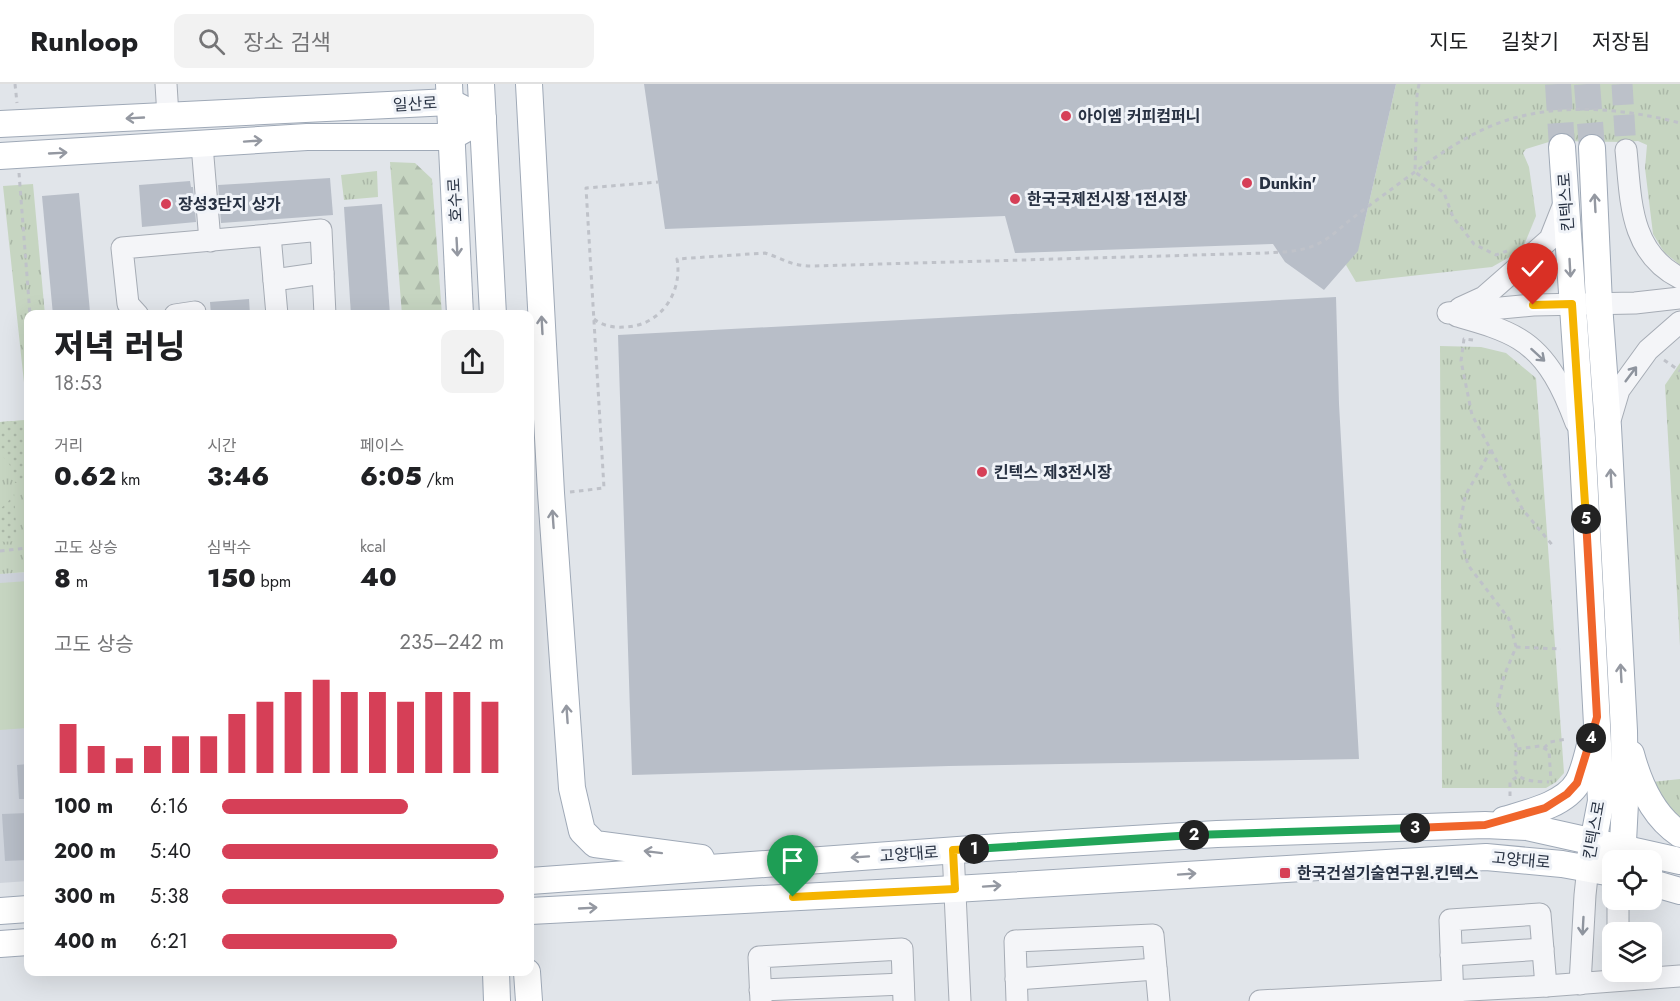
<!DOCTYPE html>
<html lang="ko">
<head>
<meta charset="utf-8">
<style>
  :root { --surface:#fff; --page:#f2f2f2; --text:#202124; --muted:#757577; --line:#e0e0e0; --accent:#d63f57 }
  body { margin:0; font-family:Jost,"Noto Sans KR",sans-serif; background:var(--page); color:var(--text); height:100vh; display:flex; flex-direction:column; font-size:22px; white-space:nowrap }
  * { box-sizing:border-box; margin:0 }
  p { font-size:20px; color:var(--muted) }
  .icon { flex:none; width:33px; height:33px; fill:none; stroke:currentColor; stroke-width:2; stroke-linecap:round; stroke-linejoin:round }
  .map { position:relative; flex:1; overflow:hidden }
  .drawer { position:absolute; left:24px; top:226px; width:510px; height:666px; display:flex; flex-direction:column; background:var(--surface); border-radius:12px; box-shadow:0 6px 24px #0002 }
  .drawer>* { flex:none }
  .buttons { position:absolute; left:1602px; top:766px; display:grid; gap:12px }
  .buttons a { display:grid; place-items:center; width:60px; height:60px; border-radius:12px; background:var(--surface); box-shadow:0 6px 24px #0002; font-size:30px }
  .pin { position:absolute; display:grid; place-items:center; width:51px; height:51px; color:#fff; margin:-62px -26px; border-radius:50% 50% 50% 0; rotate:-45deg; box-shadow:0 0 6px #0007 }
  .pin .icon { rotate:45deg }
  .km { position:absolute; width:30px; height:30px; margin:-15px; border-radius:50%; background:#222; color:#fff; font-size:16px; line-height:30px; text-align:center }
  .round { display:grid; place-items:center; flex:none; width:63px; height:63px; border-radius:12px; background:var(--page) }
  .headline { display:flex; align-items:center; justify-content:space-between; height:102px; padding:0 30px }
  h1 { font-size:33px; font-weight:800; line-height:45px }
  .figures { display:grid; grid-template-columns:repeat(3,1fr); gap:9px; height:102px; padding:6px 30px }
  .figures div { display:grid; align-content:center }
  .figures b { font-size:26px; font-weight:800 }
  .figures small { font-size:16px; font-weight:400 }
  .figures p { font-size:16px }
  .chart { height:168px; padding:12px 30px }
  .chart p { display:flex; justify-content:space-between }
  .chart svg { width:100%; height:108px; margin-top:6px; stroke:var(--accent); stroke-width:6 }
  ul { padding:0 30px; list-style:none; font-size:20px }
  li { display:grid; grid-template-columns:96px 72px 1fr; align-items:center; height:45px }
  li i { height:15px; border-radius:8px; background:var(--accent) }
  header { display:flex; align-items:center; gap:36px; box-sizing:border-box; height:84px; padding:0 30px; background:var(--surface); border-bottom:2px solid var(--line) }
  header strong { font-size:28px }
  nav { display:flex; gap:33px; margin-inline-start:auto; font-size:21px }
  .search { width:420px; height:54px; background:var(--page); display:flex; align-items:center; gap:15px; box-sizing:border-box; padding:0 21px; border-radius:12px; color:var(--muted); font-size:22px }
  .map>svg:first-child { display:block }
  .built { fill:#cfd4dc }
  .grass { fill:#c6d5c1 }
  .forest { fill:url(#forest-firs) }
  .park { fill:url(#park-tufts) }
  .garden { fill:url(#garden-dots) }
  .building { fill:#b8bec8 }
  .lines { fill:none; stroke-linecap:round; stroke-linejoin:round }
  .minor-tunnel { stroke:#bcc1c9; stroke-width:21; stroke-dasharray:21 10; stroke-linecap:butt }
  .major-tunnel { stroke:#bcc1c9; stroke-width:26; stroke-dasharray:26 13; stroke-linecap:butt }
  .minor-casing { stroke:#a6acb5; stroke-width:23 }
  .major-casing { stroke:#9fa9b7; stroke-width:28 }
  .path { stroke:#bfc2c9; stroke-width:3; stroke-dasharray:4.5 4.5; stroke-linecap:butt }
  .minor { stroke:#f4f5f8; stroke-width:21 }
  .major { stroke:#fff; stroke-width:26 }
  .oneway { stroke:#9498a1 }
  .oneway2 { stroke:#8e949e }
  .split-1-casing { stroke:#fff; stroke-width:12 }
  .split-2-casing { stroke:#fff; stroke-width:12 }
  .split-3-casing { stroke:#fff; stroke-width:12 }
  .split-4-casing { stroke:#fff; stroke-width:12 }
  .split-5-casing { stroke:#fff; stroke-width:12 }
  .split-6-casing { stroke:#fff; stroke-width:12 }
  .split-1 { stroke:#f5b400; stroke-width:8 }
  .split-2 { stroke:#22a559; stroke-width:8 }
  .split-3 { stroke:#22a559; stroke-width:8 }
  .split-4 { stroke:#f0652b; stroke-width:8 }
  .split-5 { stroke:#f0652b; stroke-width:8 }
  .split-6 { stroke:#f5b400; stroke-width:8 }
  .poi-dot { fill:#d63f57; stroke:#f0f3f8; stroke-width:2 }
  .labels { text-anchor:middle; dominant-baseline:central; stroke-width:6; stroke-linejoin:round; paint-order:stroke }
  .street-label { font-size:16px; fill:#283243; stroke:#f0f3f8 }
  .poi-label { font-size:16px; font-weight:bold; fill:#283243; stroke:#f0f3f8; text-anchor:start }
</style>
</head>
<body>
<header>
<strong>Runloop</strong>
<div class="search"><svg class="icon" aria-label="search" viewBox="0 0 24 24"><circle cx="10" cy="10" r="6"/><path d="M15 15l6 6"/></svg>장소 검색</div>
<nav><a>지도</a><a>길찾기</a><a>저장됨</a></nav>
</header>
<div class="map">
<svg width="1680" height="917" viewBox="0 0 1680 917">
  <defs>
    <pattern id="forest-firs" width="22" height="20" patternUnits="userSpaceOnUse" patternTransform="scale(1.5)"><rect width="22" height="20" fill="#c6d5c1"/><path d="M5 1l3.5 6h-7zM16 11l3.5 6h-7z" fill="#aab7a7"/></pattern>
    <pattern id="park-tufts" width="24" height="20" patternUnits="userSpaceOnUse" patternTransform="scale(1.5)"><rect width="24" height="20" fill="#c6d5c1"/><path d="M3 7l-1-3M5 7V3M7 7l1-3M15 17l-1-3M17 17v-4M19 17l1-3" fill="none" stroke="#aab7a7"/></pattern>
    <pattern id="garden-dots" width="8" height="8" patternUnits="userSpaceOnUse" patternTransform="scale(1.5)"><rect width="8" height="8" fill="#c6d5c1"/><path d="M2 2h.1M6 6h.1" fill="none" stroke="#aab7a7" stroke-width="1.8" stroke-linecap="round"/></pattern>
  </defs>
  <rect width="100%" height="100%" fill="#e1e5ea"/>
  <!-- built -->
  <polygon class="built" points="28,488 28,797 0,799 0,490"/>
  <!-- grass -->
  <polygon class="grass" points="28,497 28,644 0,646 0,499"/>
  <!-- forest -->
  <polygon class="forest" points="390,78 415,79 432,95 442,231 402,231"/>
  <!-- park -->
  <g class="park">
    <polygon points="1396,0 1680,0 1680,181 1664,168 1653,150 1645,84 1647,61 1638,57 1625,58 1552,57 1526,65 1523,69 1529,83 1536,132 1522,166 1492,183 1356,198 1346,181 1363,145"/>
    <polygon points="377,87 378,113 344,116 341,91"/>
    <polygon points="33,100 45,231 28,231 28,488 0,490 0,338 28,336 3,102"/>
    <polygon points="1440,262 1481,263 1506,269 1536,294 1564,689 1556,698 1546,704 1442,704"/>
    <polygon points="1680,279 1680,562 1665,301"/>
    <polygon points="1680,695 1680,738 1673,735 1652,698"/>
  </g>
  <!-- garden -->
  <g class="garden">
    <path d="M28 336V398L15 399C14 386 10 379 0 370V338Z"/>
    <polygon points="14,408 17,457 0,458 0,425 8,418"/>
  </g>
  <!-- building -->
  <g class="building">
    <polygon points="644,0 1396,0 1358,167 1324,206 1285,178 1273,160 1015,169 1005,132 665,145"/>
    <polygon points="330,94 333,131 221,139 218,101"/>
    <polygon points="190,97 191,103 193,103 196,138 142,143 139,101"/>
    <polygon points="79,109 90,228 53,231 42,112"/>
    <polygon points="382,120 390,231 351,231 344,123"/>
    <polygon points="1336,213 1339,320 1359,675 949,682 632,691 618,251"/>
    <polygon points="249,215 250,231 211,231 210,218"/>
    <polygon points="28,680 28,715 19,715 17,681"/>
    <polygon points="28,729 28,776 5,777 2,730"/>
  </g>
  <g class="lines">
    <!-- minor-tunnel -->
    <polyline class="minor-tunnel" points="1622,0 1626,66"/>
    <!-- major-tunnel -->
    <g class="major-tunnel">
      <polyline points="1558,0 1562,63"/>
      <polyline points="1587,0 1592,64"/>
    </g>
    <defs>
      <g id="minor">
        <polyline points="166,0 168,32"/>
        <polyline points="202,61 210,157"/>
        <path d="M1626 66C1631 115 1629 168 1680 194"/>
        <polyline points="270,151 321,146 325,231"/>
        <polyline points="274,196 323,189"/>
        <polyline points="1460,224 1484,213 1550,155 1565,117"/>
        <polyline points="1448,229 1533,221 1635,219 1680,214"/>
        <polyline points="138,231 128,220 122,164 270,151 277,231"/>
        <polyline points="175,231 195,228"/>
        <path d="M1457 232C1478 238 1501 244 1519 255 1549 273 1564 307 1576 339"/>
        <polyline points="1611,333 1619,306 1648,266 1680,238"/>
        <polyline points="953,766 960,917"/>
        <polyline points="1618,816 1618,849"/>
        <polyline points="1451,871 1543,865"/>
        <polyline points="1016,895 1156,885"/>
        <polyline points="1580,900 1585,811 1588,783"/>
        <polyline points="760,906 903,900"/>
        <polyline points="761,917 759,873 902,865 904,917"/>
        <polyline points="1017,917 1015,857 1153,851 1159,917"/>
        <polyline points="1260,917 1546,902 1680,892"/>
        <polyline points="1453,917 1450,836 1540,830 1546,902"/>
      </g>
      <g id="major">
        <polyline points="449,0 460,231"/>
        <polyline points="481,0 493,231"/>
        <polyline points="529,0 551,409 572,704 582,747 595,760 701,774"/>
        <polyline points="0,40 450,18 483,35"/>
        <polyline points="1562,63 1582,354 1601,717 1590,774"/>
        <polyline points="1592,64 1599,220 1608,343 1624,647 1625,719 1622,777"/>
        <polyline points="0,72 307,53 451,53 483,35"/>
        <path d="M1631 670C1639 700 1654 733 1680 750"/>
        <path d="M1504 736C1527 729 1565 721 1578 698 1585 685 1588 668 1592 653"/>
        <polyline points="530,797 999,763 1217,750 1485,741 1527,743 1680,777"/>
        <polyline points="1652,799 1680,807"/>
        <polyline points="0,827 28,825"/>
        <polyline points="530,827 955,805 1486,773 1562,780 1612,789"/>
        <polyline points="0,860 28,858"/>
        <polyline points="496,888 497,917"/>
        <polyline points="527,888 529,917"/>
      </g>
    </defs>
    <!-- minor casing -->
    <use href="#minor" class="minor-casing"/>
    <!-- major casing -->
    <use href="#major" class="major-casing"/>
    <!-- path -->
    <g class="path">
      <polyline points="15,0 17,19"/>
      <polyline points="1419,0 1417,11 1415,88 1444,109 1453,133 1474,160 1496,171 1507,167"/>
      <polyline points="19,89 30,231"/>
      <path d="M594 235C602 242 615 244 625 243 660 242 683 209 677 175L765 169C784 175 791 182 812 182L1267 169C1280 168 1295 168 1307 164 1322 160 1334 150 1345 140 1359 129 1374 118 1389 107 1416 87 1450 61 1480 47 1541 17 1615 22 1680 39"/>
      <path d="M1473 256 1464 255 1461 277 1472 331 1491 366 1465 412 1459 447 1468 481 1509 535 1516 563 1504 592 1497 624C1504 636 1513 649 1516 662 1517 668 1515 675 1515 681 1514 699 1537 697 1549 698"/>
      <polyline points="1664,276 1680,287"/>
      <polyline points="1491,366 1523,426 1554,463"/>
      <polyline points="570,408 604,404 586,104 658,98"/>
      <polyline points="0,467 28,464"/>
      <polyline points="1516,563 1561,565"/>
      <polyline points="1544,664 1550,658 1567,655"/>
      <polyline points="1517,665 1540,662 1549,667 1551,697"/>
      <polyline points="1510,712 1510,697 1519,692"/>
    </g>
    <!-- minor -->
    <use href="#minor" class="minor"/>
    <!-- major -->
    <use href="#major" class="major"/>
  </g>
  <!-- one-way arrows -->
  <defs><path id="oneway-shaft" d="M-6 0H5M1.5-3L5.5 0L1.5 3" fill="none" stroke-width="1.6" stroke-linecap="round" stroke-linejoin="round" transform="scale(1.5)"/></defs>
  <g class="oneway">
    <use href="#oneway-shaft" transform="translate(135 34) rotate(177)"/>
    <use href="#oneway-shaft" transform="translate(253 57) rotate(-4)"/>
    <use href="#oneway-shaft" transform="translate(58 69) rotate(-3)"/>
    <use href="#oneway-shaft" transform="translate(1595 119) rotate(-93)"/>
    <use href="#oneway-shaft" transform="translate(457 163) rotate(87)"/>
    <use href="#oneway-shaft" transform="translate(1570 184) rotate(87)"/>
    <use href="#oneway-shaft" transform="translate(542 241) rotate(-93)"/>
    <use href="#oneway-shaft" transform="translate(1611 394) rotate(-93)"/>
    <use href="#oneway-shaft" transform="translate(553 435) rotate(-94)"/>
    <use href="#oneway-shaft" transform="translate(1621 589) rotate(-93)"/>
    <use href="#oneway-shaft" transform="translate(567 630) rotate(-94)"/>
    <use href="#oneway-shaft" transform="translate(653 768) rotate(-173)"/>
    <use href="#oneway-shaft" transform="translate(860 773) rotate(176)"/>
    <use href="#oneway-shaft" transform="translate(1187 790) rotate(-4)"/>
    <use href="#oneway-shaft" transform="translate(992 802) rotate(-4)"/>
    <use href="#oneway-shaft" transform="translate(588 824) rotate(-3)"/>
  </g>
  <g class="oneway2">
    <use href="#oneway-shaft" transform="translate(1538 271) rotate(42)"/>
    <use href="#oneway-shaft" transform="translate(1631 290) rotate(-53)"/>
    <use href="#oneway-shaft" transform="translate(1583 842) rotate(93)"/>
  </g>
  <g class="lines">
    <defs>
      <polyline id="split-1" points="793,813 955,805 953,766 974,765"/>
      <polyline id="split-2" points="974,765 1194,751"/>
      <polyline id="split-3" points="1194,751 1415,744"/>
      <polyline id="split-4" points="1415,744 1485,741 1545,724 1567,710 1577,699 1591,654"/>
      <polyline id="split-5" points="1586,435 1597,633 1591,654"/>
      <polyline id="split-6" points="1533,221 1572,220 1586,435"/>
    </defs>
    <!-- split-1 casing -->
    <use href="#split-1" class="split-1-casing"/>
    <!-- split-2 casing -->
    <use href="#split-2" class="split-2-casing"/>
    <!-- split-3 casing -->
    <use href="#split-3" class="split-3-casing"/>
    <!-- split-4 casing -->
    <use href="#split-4" class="split-4-casing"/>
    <!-- split-5 casing -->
    <use href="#split-5" class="split-5-casing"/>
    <!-- split-6 casing -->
    <use href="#split-6" class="split-6-casing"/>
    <!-- split-1 -->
    <use href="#split-1" class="split-1"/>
    <!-- split-2 -->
    <use href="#split-2" class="split-2"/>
    <!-- split-3 -->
    <use href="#split-3" class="split-3"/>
    <!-- split-4 -->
    <use href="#split-4" class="split-4"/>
    <!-- split-5 -->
    <use href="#split-5" class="split-5"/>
    <!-- split-6 -->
    <use href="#split-6" class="split-6"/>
  </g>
  <!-- markers -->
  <g class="poi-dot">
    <circle cx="1066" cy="32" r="6"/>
    <circle cx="1247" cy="99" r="6"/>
    <circle cx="1015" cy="115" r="6"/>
    <circle cx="166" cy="120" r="6"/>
    <circle cx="982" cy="388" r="6"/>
    <rect x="1279" y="783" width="12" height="12" rx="3"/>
  </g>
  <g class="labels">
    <!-- street labels -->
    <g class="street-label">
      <text transform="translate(415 20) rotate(-3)">일산로</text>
      <text transform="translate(455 116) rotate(-93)">호수로</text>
      <text transform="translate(1566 118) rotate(-94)">킨텍스로</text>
      <text transform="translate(1594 746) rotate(-80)">킨텍스로</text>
      <text transform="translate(909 770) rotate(-4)">고양대로</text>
      <text transform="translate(1521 776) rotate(5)">고양대로</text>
    </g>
    <!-- poi labels -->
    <g class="poi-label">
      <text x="1078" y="32">아이엠 커피컴퍼니</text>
      <text x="1259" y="99">Dunkin'</text>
      <text x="1027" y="115">한국국제전시장 1전시장</text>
      <text x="178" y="120">장성3단지 상가</text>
      <text x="994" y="388">킨텍스 제3전시장</text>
      <text x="1297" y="789">한국건설기술연구원.킨텍스</text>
    </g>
  </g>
</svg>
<div class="buttons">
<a><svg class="icon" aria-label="locate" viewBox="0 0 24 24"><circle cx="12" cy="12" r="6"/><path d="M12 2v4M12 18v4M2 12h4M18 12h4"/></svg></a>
<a><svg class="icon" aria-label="layers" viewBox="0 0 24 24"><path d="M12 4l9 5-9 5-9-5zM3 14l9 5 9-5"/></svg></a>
</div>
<div class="pin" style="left:793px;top:813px;background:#1e9e55"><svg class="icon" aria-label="arrive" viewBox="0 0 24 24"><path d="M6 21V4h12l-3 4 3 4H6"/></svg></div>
<div class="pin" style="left:1533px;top:221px;background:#d93025"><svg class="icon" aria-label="check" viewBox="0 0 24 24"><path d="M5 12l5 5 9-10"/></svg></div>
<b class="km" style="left:974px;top:765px">1</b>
<b class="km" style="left:1194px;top:751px">2</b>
<b class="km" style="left:1415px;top:744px">3</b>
<b class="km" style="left:1591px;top:654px">4</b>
<b class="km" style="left:1586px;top:435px">5</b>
<section class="drawer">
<div class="headline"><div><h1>저녁 러닝</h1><p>18:53</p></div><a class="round"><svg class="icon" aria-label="share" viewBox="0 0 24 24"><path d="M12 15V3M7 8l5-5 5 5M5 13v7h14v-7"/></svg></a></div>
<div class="figures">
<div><p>거리</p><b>0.62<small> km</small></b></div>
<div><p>시간</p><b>3:46</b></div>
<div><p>페이스</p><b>6:05<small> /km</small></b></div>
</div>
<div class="figures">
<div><p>고도 상승</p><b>8<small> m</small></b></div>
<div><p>심박수</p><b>150<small> bpm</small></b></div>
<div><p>kcal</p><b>40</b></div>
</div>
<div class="chart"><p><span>고도 상승</span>235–242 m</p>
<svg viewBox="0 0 160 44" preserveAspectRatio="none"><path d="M5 44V24M15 44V33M25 44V38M35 44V33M45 44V29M55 44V29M65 44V20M75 44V15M85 44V11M95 44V6M105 44V11M115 44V11M125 44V15M135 44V11M145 44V11M155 44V15"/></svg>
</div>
<ul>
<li><b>100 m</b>6:16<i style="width:66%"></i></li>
<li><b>200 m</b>5:40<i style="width:98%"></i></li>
<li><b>300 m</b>5:38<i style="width:100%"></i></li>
<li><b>400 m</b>6:21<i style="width:62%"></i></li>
</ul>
</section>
</div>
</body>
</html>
